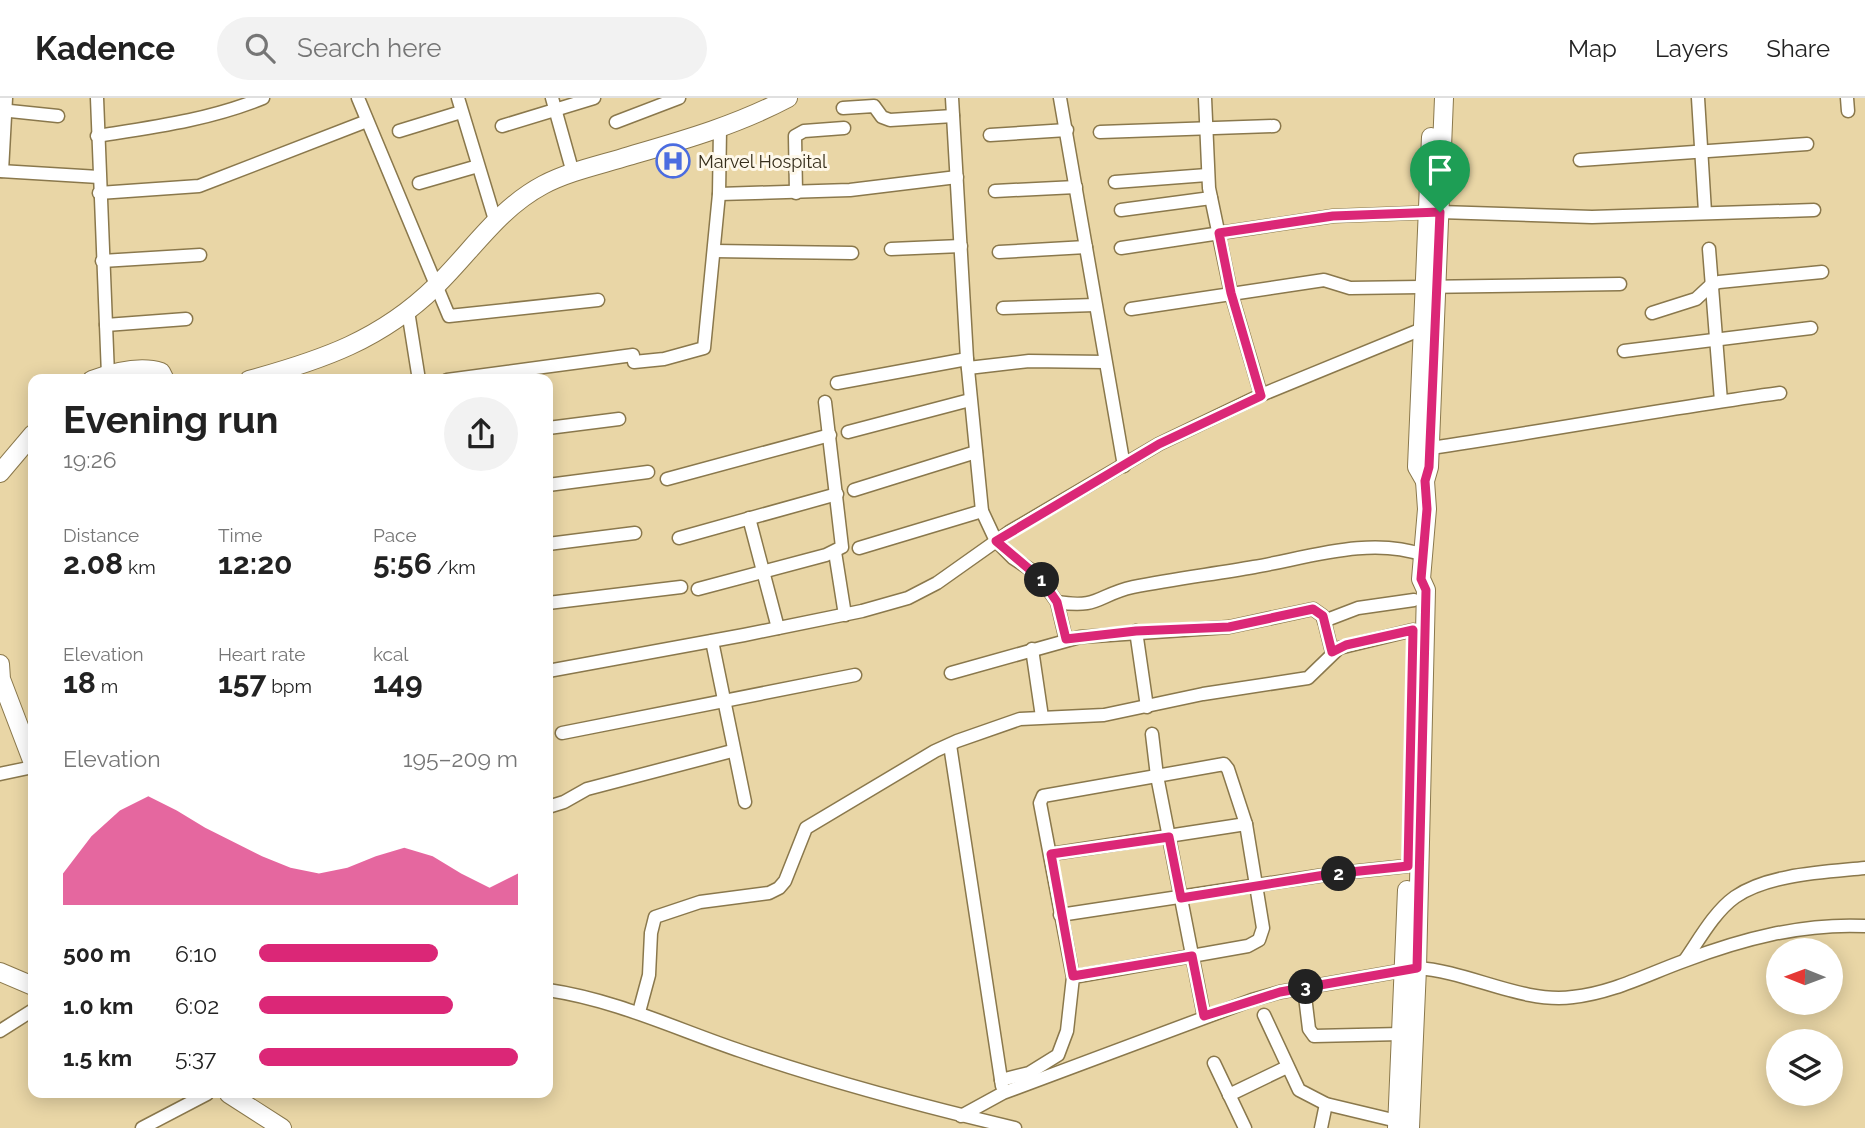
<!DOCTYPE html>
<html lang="en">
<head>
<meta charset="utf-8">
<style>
  :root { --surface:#fff; --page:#f2f2f2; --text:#222; --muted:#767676; --line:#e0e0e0; --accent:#db2777 }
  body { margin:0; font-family:Raleway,sans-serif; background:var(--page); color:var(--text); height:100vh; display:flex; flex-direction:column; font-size:26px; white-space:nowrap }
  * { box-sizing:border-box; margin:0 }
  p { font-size:23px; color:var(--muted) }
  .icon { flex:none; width:38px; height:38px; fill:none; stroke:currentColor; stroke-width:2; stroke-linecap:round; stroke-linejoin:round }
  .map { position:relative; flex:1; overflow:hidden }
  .details { position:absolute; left:28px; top:276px; width:525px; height:724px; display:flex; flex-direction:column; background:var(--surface); border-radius:14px; box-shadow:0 4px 18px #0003 }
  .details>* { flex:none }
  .needle { width:46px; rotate:271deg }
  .controls { position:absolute; left:1766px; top:840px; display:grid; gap:14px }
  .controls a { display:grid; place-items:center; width:77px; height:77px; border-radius:50%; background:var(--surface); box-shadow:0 4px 18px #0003; font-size:35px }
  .pin { position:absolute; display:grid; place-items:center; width:60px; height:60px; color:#fff; margin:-72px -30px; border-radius:50% 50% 50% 0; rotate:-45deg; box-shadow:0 0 7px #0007 }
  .pin .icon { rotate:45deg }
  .km { position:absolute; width:35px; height:35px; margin:-18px; border-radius:50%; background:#222; color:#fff; font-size:19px; line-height:35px; text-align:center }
  .round { display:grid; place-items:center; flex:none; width:74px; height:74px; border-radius:37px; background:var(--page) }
  .headline { display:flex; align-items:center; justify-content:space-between; height:119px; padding:0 35px }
  h1 { font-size:38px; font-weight:700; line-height:52px }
  .stats { display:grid; grid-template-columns:repeat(3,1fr); gap:10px; height:119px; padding:7px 35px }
  .stats div { display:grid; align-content:center }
  .stats b { font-size:30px; font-weight:700 }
  .stats small { font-size:19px; font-weight:400 }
  .stats p { font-size:19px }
  .chart { height:196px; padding:14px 35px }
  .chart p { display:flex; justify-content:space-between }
  .chart svg { width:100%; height:126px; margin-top:7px; fill:var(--accent); opacity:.7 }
  ul { padding:0 35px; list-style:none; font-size:23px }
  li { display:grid; grid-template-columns:112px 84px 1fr; align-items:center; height:52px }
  li i { height:18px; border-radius:9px; background:var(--accent) }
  header { display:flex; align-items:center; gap:42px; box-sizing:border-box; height:98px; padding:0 35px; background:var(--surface); border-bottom:2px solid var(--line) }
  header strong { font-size:33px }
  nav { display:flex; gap:38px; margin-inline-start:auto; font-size:24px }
  .search { width:490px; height:63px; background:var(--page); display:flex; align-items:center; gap:18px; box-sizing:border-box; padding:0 24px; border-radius:38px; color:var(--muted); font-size:26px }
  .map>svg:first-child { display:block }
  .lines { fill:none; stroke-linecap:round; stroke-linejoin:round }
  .street-casing { stroke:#8a784c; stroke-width:15 }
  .secondary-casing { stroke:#8a784c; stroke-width:20 }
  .street { stroke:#fff; stroke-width:12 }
  .secondary { stroke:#fff; stroke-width:18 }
  .route-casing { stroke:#fff; stroke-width:14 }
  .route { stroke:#db2777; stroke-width:9 }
  .labels { text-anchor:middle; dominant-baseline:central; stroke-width:6; stroke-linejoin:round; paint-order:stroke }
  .poi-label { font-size:18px; fill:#352d1a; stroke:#fef8ea; text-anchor:start }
</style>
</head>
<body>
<header>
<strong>Kadence</strong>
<div class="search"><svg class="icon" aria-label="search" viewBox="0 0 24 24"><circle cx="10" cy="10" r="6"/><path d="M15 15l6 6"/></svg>Search here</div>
<nav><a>Map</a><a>Layers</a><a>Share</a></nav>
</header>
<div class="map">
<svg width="1865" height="1030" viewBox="0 0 1865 1030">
  <rect width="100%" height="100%" fill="#e9d6a6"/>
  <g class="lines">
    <defs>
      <g id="street">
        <polyline points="97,0 108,277"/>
        <polyline points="358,0 449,218 598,202"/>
        <polyline points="458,0 495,122"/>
        <polyline points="552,0 573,75"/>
        <path d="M952 0 967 261 982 413 996 443 1013 460 1037 476 1057 504C1100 511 1097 497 1133 489 1173 481 1214 476 1254 469 1307 460 1370 438 1423 457"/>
        <polyline points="1060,0 1124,368"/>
        <polyline points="1205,0 1209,90 1231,195 1261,297"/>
        <polyline points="1698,0 1705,114"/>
        <polyline points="1847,0 1848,13"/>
        <polyline points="843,10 874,8 882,19 890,22 953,18"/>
        <polyline points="0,12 58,18"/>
        <polyline points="616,24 679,0"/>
        <polyline points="502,28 594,0"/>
        <polyline points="399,33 461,14"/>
        <polyline points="1100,34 1274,28"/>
        <polyline points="990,37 1067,32"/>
        <path d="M97 38C154 29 209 22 263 0"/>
        <polyline points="1580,62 1807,46"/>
        <polyline points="0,73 99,79"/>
        <polyline points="2,73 6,0"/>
        <polyline points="1115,84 1207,77"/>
        <polyline points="419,85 478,68"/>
        <polyline points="995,93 1076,89"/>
        <polyline points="99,95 199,88 367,23"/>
        <polyline points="796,95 795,38 804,33 844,30"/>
        <polyline points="719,96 850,92 957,79"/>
        <polyline points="1121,112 1211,100"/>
        <polyline points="1121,150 1333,118 1440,114 1592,119 1814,112"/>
        <polyline points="891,151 961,148"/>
        <polyline points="1709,151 1721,303"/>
        <polyline points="714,153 852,155"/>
        <polyline points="999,154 1086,149"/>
        <polyline points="102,163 200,157"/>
        <polyline points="1003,210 1095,207"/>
        <polyline points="1131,211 1324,182 1350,190 1620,186"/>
        <polyline points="408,213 419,282"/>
        <polyline points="1652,215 1696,201 1711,187 1719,184 1822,174"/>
        <polyline points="106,227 186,221"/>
        <polyline points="1624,253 1811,230"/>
        <polyline points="634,264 664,261 704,250 719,96 720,31"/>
        <polyline points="968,270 1029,263 1105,264"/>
        <polyline points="447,282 633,257"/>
        <polyline points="837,285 967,261"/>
        <polyline points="548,330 619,321"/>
        <polyline points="848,334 970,302"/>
        <path d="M1430 350C1547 333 1663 311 1780 295"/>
        <polyline points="667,381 830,337"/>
        <polyline points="548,387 648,374"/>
        <polyline points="854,392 976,354"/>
        <polyline points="749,420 778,530"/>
        <polyline points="679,440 837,396"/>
        <polyline points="548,446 635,435"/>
        <polyline points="859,450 982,413"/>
        <polyline points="835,454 845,517"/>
        <polyline points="698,491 826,457 842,449 825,304"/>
        <polyline points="1057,504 1066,542"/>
        <polyline points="548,505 681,489"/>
        <polyline points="1324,523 1358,510 1414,502"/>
        <polyline points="1136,533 1147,609"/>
        <polyline points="712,543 745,704"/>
        <polyline points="1032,551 1042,619"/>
        <polyline points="548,573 744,537 862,513 908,500 937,485 1009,434 1159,346 1261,297 1422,231"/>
        <polyline points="951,575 1080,539 1229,529 1313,511 1323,518 1332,554"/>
        <polyline points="562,635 855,577"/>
        <polyline points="1152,636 1157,678 1204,918"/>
        <polyline points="950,647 1002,988"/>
        <polyline points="0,676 33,669"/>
        <polyline points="548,709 564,704 587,691 732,653"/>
        <polyline points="1051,756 1246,726"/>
        <polyline points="1060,817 1331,776 1407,768"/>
        <path d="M1685 862C1699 842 1714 814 1735 799 1768 776 1825 774 1865 770"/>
        <polyline points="1304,890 1309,931 1314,938 1401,936"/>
        <path d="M548 892C616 902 676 931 741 953 831 984 922 1008 1015 1030"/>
        <polyline points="639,914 649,877 651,835 655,819 700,804 769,795 779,790 785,783 806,730 935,653 957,643 1020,621 1104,617 1203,596 1308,580 1339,550 1413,532"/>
        <polyline points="1264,917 1299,992 1326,1006 1397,1023"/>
        <polyline points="0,933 33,912"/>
        <polyline points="1214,965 1245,1030"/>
        <polyline points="1001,982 1029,975 1058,957 1067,933 1073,879 1040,705 1043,698 1224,666 1228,671 1246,726 1263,830 1259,842 1248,848 1073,879"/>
        <polyline points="1229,997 1287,969"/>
        <path d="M961 1018 1003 995 1252 902 1280 894 1417 870C1468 873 1523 906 1573 899 1612 895 1648 876 1684 863 1742 841 1802 825 1865 828"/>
        <polyline points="142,1030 207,996"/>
        <polyline points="1321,1030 1326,1006"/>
      </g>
      <g id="secondary">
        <path d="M92 282C111 275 140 267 161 274L165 282"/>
        <path d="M249 282C322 262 381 242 436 188 472 153 498 111 543 87 570 73 600 67 629 58 684 42 737 27 788 0"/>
        <polyline points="0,375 33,336"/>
        <polyline points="1425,383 1417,369 1431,39"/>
        <polyline points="0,566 1,581 33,665"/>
        <polyline points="0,874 33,888"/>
        <polyline points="229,996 282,1030"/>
        <polyline points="1397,1030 1407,792"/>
        <polyline points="1410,1030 1417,870 1426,492 1421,481 1427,411 1425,383 1429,369 1444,0"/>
      </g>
    </defs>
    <!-- street casing -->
    <use href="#street" class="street-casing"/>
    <!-- secondary casing -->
    <use href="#secondary" class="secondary-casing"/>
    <!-- street -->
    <use href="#street" class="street"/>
    <!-- secondary -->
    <use href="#secondary" class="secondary"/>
  </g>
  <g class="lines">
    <defs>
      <polygon id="route" points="1440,114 1429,369 1425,383 1427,411 1421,481 1426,492 1417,870 1280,894 1204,918 1192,858 1073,878 1051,756 1169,739 1181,800 1331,776 1408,768 1413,532 1346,547 1332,554 1323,518 1313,511 1229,529 1136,533 1066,541 1057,504 1042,482 996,443 1159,346 1261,298 1231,195 1219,135 1333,118"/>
    </defs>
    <!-- route casing -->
    <use href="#route" class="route-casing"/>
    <!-- route -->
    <use href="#route" class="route"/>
  </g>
  <!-- icons -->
  <defs>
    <symbol id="hospital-ring" viewBox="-11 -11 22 22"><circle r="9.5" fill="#fef8ea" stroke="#4b6ce0" stroke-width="1.5"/><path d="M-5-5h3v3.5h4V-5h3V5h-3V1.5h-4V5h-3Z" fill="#4b6ce0"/></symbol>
  </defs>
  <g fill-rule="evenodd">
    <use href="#hospital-ring" x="654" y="44" width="38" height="38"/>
  </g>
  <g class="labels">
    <!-- poi labels -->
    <g class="poi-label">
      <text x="698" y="63">Marvel Hospital</text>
    </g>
  </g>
</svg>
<div class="controls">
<a><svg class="needle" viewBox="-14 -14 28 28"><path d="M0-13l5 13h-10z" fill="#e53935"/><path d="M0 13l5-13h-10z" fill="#767676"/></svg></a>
<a><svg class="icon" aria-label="layers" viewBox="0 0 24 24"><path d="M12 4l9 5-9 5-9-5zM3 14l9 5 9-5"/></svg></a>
</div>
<div class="pin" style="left:1440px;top:114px;background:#1e9e55"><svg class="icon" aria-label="arrive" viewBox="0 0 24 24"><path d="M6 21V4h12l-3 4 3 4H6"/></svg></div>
<b class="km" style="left:1042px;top:482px">1</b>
<b class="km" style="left:1339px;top:776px">2</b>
<b class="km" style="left:1306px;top:889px">3</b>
<section class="details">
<div class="headline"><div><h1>Evening run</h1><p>19:26</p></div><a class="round"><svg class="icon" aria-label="share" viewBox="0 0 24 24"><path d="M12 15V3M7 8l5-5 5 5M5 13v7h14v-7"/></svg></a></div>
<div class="stats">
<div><p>Distance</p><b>2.08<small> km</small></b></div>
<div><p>Time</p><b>12:20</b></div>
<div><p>Pace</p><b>5:56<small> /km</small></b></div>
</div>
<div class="stats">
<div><p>Elevation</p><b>18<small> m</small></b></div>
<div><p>Heart rate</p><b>157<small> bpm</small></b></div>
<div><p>kcal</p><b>149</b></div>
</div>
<div class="chart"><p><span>Elevation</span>195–209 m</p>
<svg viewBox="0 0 160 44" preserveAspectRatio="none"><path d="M0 44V33L10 20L20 11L30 6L40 11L50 17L60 22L70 27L80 31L90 33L100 31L110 27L120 24L130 27L140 33L150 38L160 33V44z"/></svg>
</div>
<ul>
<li><b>500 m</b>6:10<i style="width:69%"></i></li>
<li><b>1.0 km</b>6:02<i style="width:75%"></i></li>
<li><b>1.5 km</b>5:37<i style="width:100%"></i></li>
</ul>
</section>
</div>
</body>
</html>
